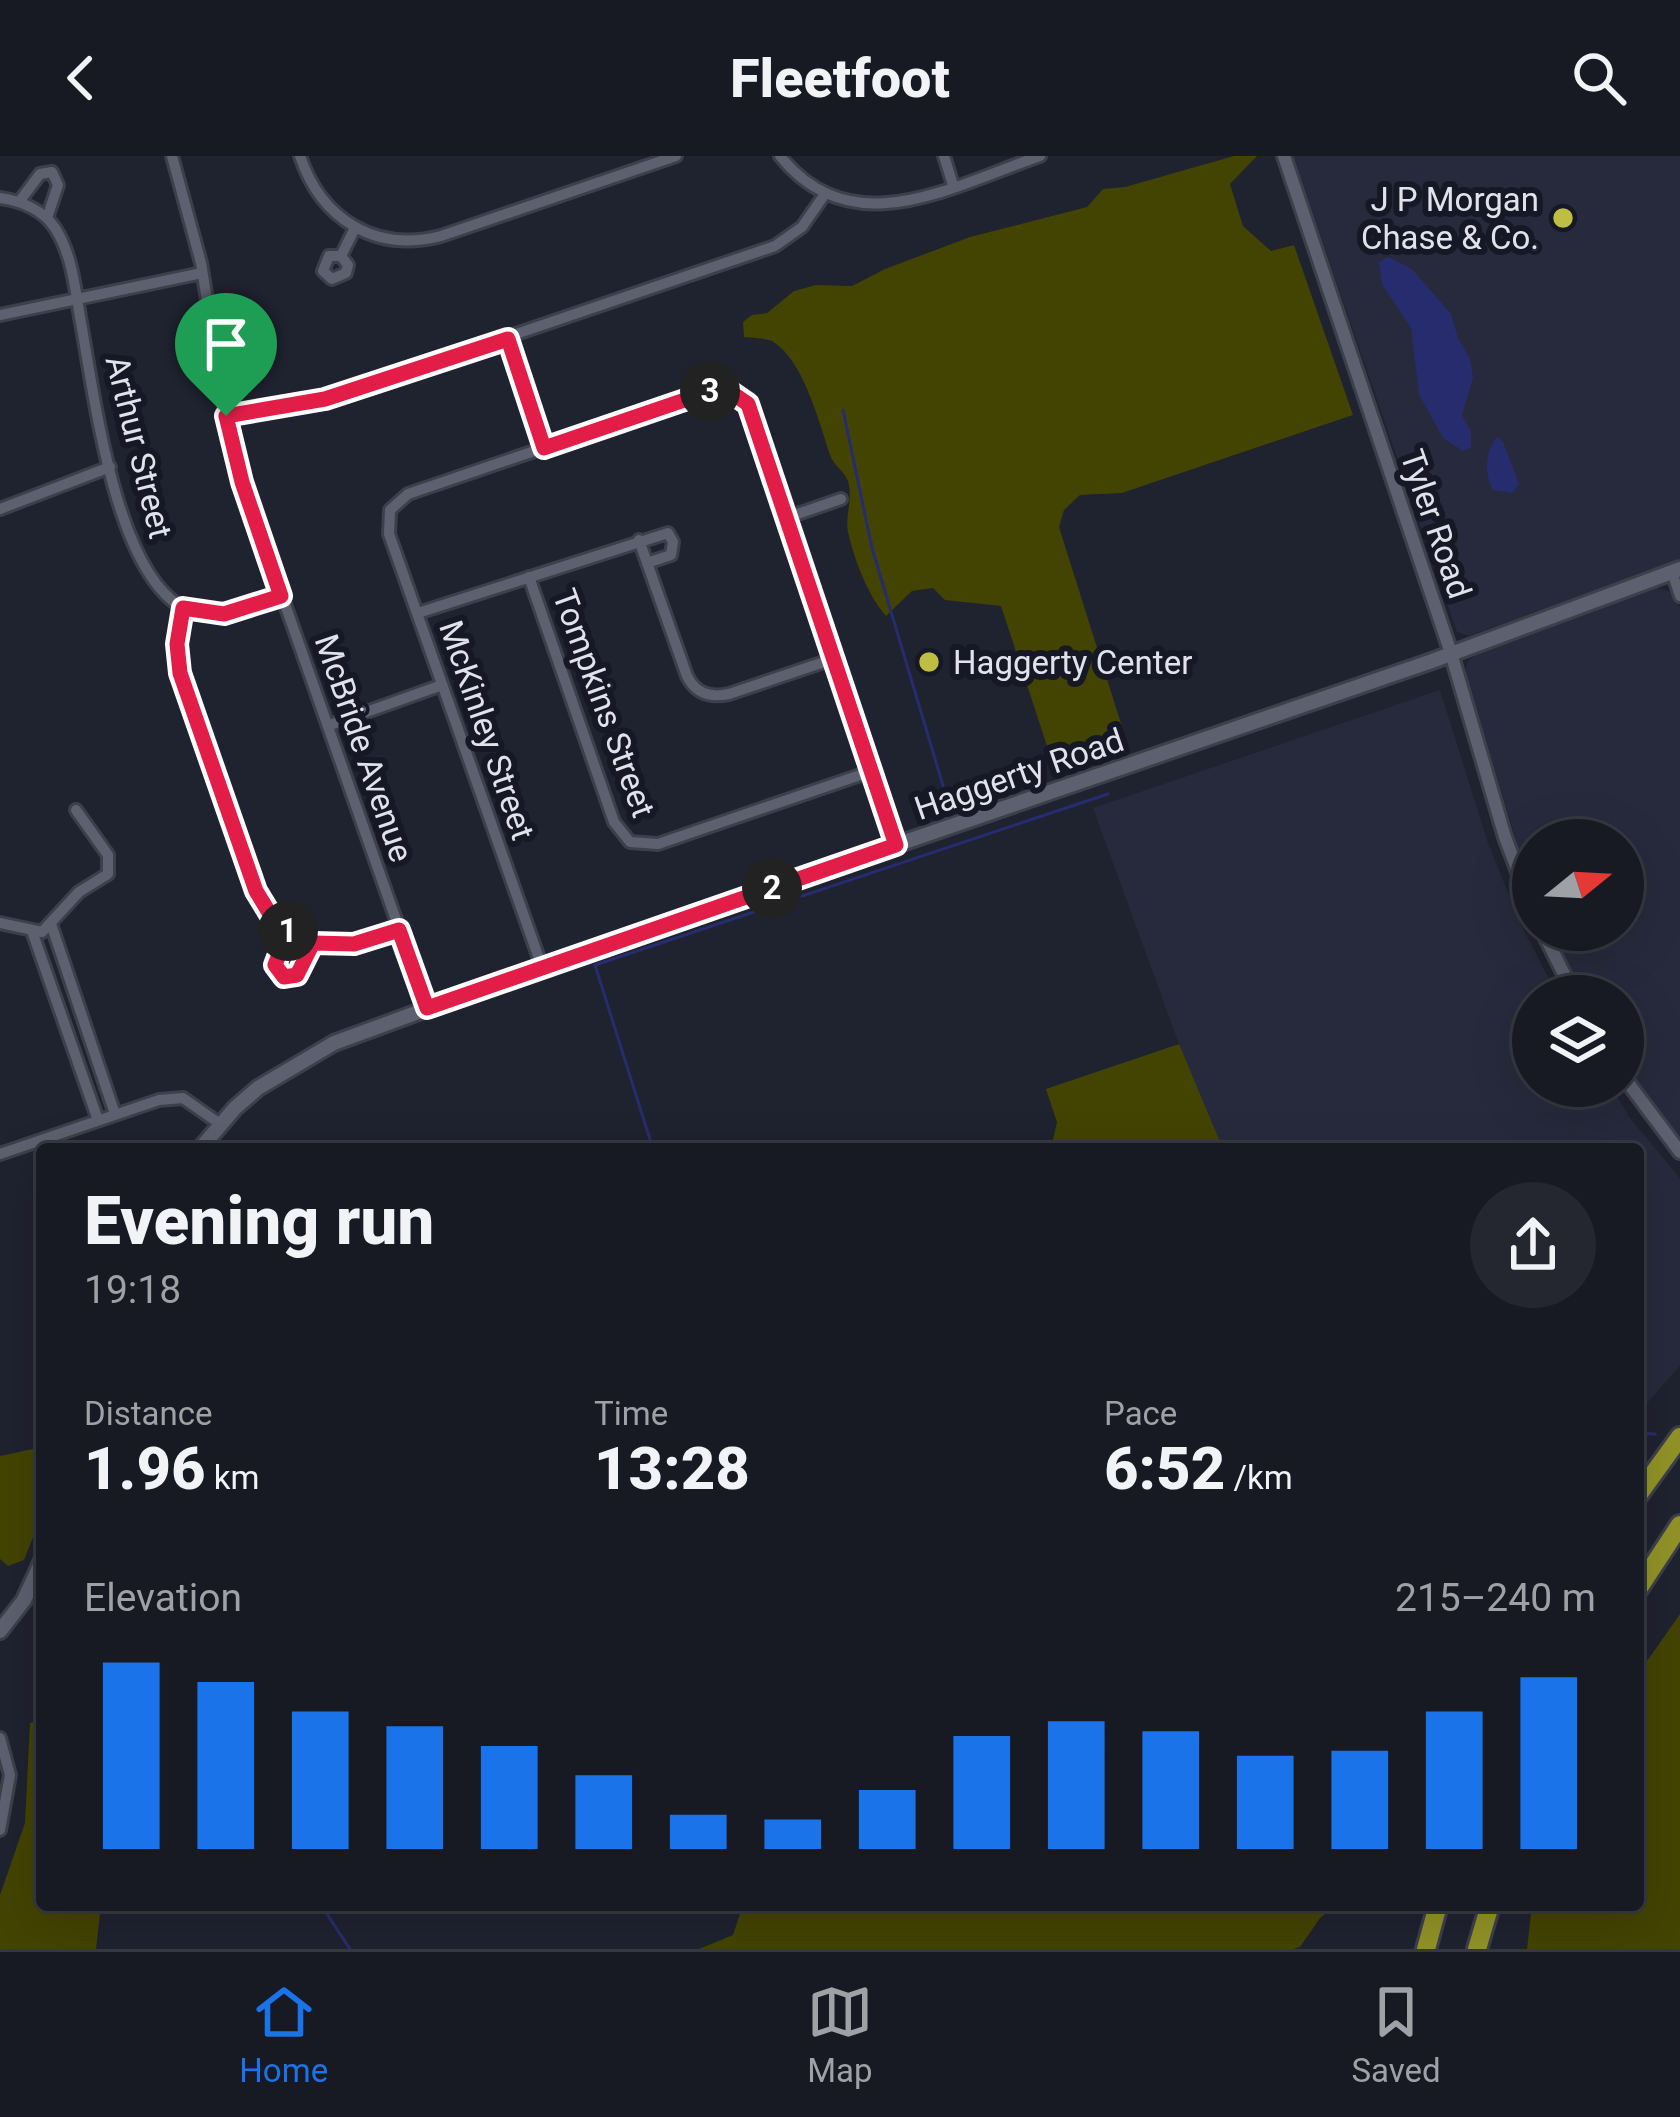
<!DOCTYPE html>
<html lang="en">
<head>
<meta charset="utf-8">
<style>
  :root { --surface:#171a23; --page:#242730; --text:#f1f3f6; --muted:#9ea1a6; --line:#363841; --accent:#1a73e8 }
  body { margin:0; font-family:Roboto,sans-serif; background:var(--page); color:var(--text); height:100vh; display:flex; flex-direction:column; font-size:45px; white-space:nowrap }
  * { box-sizing:border-box; margin:0 }
  p { font-size:39px; color:var(--muted) }
  .icon { flex:none; width:66px; height:66px; fill:none; stroke:currentColor; stroke-width:2; stroke-linecap:round; stroke-linejoin:round }
  .map { position:relative; flex:1; overflow:hidden }
  .drawer { position:absolute; left:36px; top:987px; width:1608px; height:768px; display:flex; flex-direction:column; background:var(--surface); border-radius:12px; box-shadow:0 12px 48px #0002,0 0 0 3px var(--line) }
  .drawer>* { flex:none }
  .needle { width:78px; rotate:72deg }
  .controls { position:absolute; left:1512px; top:663px; display:grid; gap:24px }
  .controls a { display:grid; place-items:center; width:132px; height:132px; border-radius:50%; background:var(--surface); box-shadow:0 12px 48px #0002,0 0 0 3px var(--line); font-size:60px }
  .pin { position:absolute; display:grid; place-items:center; width:102px; height:102px; color:#fff; margin:-123px -51px; border-radius:50% 50% 50% 0; rotate:-45deg; box-shadow:0 0 12px #0007 }
  .pin .icon { rotate:45deg }
  .km { position:absolute; width:60px; height:60px; margin:-30px; border-radius:50%; background:#222; color:#fff; font-size:33px; line-height:60px; text-align:center }
  .round { display:grid; place-items:center; flex:none; width:126px; height:126px; border-radius:63px; background:var(--page) }
  .summary { display:flex; align-items:center; justify-content:space-between; height:204px; padding:0 48px }
  h1 { font-size:66px; font-weight:800; line-height:90px }
  .metrics { display:grid; grid-template-columns:repeat(3,1fr); gap:18px; height:204px; padding:12px 48px }
  .metrics div { display:grid; align-content:center }
  .metrics b { font-size:60px; font-weight:800 }
  .metrics small { font-size:33px; font-weight:400 }
  .metrics p { font-size:33px }
  .chart { height:336px; padding:24px 48px }
  .chart p { display:flex; justify-content:space-between }
  .chart svg { width:100%; height:216px; margin-top:12px; stroke:var(--accent); stroke-width:6 }
  header { display:flex; justify-content:space-between; align-items:center; height:156px; padding:0 48px; background:var(--surface); font-size:54px; font-weight:800 }
  .tab-bar { display:flex; justify-content:space-around; align-items:center; height:168px; border-top:3px solid var(--line); background:var(--surface); font-size:33px; color:var(--muted) }
  .tab-bar a { display:grid; justify-items:center; gap:6px }
  .tab-bar .active { color:var(--accent) }
  .map>svg:first-child { display:block }
  .built { fill:#262a3c }
  .green { fill:#434302 }
  .water { fill:#272c6f }
  .lines { fill:none; stroke-linecap:round; stroke-linejoin:round }
  .stream { stroke:#272c6f; stroke-width:3 }
  .minor-casing { stroke:#3d3f4a; stroke-width:16 }
  .tertiary-casing { stroke:#3d3f4a; stroke-width:18 }
  .secondary-casing { stroke:#3d3f4a; stroke-width:20 }
  .motorway-casing { stroke:#3d3f4a; stroke-width:24 }
  .minor { stroke:#5c606f; stroke-width:10 }
  .tertiary { stroke:#5c606f; stroke-width:12 }
  .secondary { stroke:#5c606f; stroke-width:14 }
  .motorway { stroke:#919227; stroke-width:18 }
  .route-casing { stroke:#fff; stroke-width:24 }
  .route { stroke:#e11d48; stroke-width:15 }
  .poi-dot { fill:#bebf42; stroke:#161925; stroke-width:4.5 }
  .labels { text-anchor:middle; dominant-baseline:central; stroke-width:12; stroke-linejoin:round; paint-order:stroke }
  .poi-label { font-size:33px; fill:#e1e3ec; stroke:#161925; text-anchor:end }
  .street-label { font-size:33px; fill:#e1e3ec; stroke:#161925 }
</style>
</head>
<body>
<header><svg class="icon" aria-label="back" viewBox="0 0 24 24"><path d="M15 5l-7 7 7 7"/></svg>Fleetfoot<svg class="icon" aria-label="search" viewBox="0 0 24 24"><circle cx="10" cy="10" r="6"/><path d="M15 15l6 6"/></svg></header>
<div class="map">
<svg width="1680" height="1793" viewBox="0 0 1680 1793">
  <rect width="100%" height="100%" fill="#1f222f"/>
  <!-- built -->
  <g class="built">
    <polygon points="1293,0 1680,0 1680,403 1469,480 1457,476"/>
    <polygon points="1656,432 1673,436 1680,451 1680,990 1623,911 1623,840 1580,840 1547,774 1623,774 1623,684 1533,684 1533,739 1465,517 1468,505 1476,499"/>
    <polygon points="1440,534 1488,687 1521,769 1558,840 1533,840 1533,930 1611,930 1630,962 1680,1022 1680,1210 1638,1257 1638,993 1051,993 1057,966 1046,933 1179,888 1093,652"/>
  </g>
  <!-- green -->
  <g class="green">
    <path d="M1234 0H1257L1230 28 1243 70 1271 95 1294 89 1353 259 1122 337 1080 339 1064 354 1059 371 1124 577 1049 596 1001 450 945 444 933 432 912 435 886 460C868 440 854 403 848 376 845 361 852 345 849 329 847 316 834 311 830 299 819 266 803 203 772 185 765 182 752 182 744 181L743 166 752 159 767 157 794 135 816 129 852 130 885 113 970 81 1087 51 1103 33 1125 31Z"/>
    <polygon points="1179,888 1223,993 1051,993 1057,966 1046,933"/>
    <polygon points="42,1291 42,1358 24,1404 8,1410 0,1403 0,1300"/>
    <polygon points="1680,1458 1680,1793 1527,1793 1532,1749 1638,1749 1638,1518"/>
    <polygon points="42,1563 42,1749 101,1749 96,1793 0,1793 0,1739 25,1667 30,1567"/>
    <polygon points="743,1749 1336,1749 1320,1762 1300,1791 1293,1793 699,1793 733,1779"/>
  </g>
  <!-- water -->
  <g class="water">
    <polygon points="1388,101 1412,113 1451,158 1458,182 1470,203 1473,222 1462,259 1471,276 1471,291 1463,295 1443,282 1419,238 1411,172 1382,128 1379,106"/>
    <path d="M1497 281 1503 286 1519 328 1512 337 1493 334C1484 319 1485 294 1497 281Z"/>
  </g>
  <g class="lines">
    <!-- stream -->
    <g class="stream">
      <polyline points="843,254 872,392 950,653 947,659"/>
      <polyline points="653,993 595,809 1108,638"/>
      <polyline points="1638,1277 1655,1278"/>
      <polyline points="321,1749 350,1793"/>
    </g>
    <defs>
      <g id="minor">
        <polyline points="172,0 201,107 226,260 242,326 427,852"/>
        <path d="M300 0C321 63 375 97 441 80L676 0"/>
        <path d="M780 0C852 90 952 30 1040 0"/>
        <polyline points="944,0 953,29"/>
        <path d="M0 42C21 45 43 54 55 72 72 98 75 132 80 161 94 236 114 414 183 452L177 488 180 517 260 743C293 798 346 794 399 774"/>
        <polyline points="19,46 40,18 52,16 58,29 47,62"/>
        <polyline points="341,100 348,109 346,117 332,123 323,115 329,100 341,100 355,72"/>
        <polyline points="0,159 202,117"/>
        <polyline points="508,183 544,292"/>
        <polyline points="226,260 325,243 775,90 802,71 825,38"/>
        <polyline points="0,353 110,311"/>
        <polyline points="786,362 841,343"/>
        <path d="M639 384 687 520C696 538 710 542 729 538L833 503"/>
        <polyline points="1672,416 1680,440"/>
        <polyline points="529,421 614,666 630,686 658,688 872,615"/>
        <polyline points="183,452 224,458 281,440"/>
        <polyline points="418,457 668,377 673,386 671,399 647,407"/>
        <polyline points="330,569 442,529"/>
        <polyline points="0,767 42,776 79,736 108,718 108,699 76,654"/>
        <polyline points="51,768 115,958"/>
        <polyline points="32,775 98,964"/>
        <polyline points="288,775 276,809 284,821 297,819 313,787"/>
        <path d="M542 811 389 378 390 354 408 338 711 235C729 232 743 240 752 255L896 689"/>
        <polyline points="0,998 159,944 183,942 220,968"/>
        <polyline points="0,1582 10,1619 0,1674"/>
      </g>
      <g id="tertiary">
        <polyline points="1284,0 1451,497 1505,681 1533,755"/>
        <polyline points="1542,774 1575,840"/>
        <polyline points="1623,920 1680,996"/>
      </g>
      <g id="secondary">
        <polyline points="200,993 235,952 258,932 334,887 552,807 1432,505 1680,413"/>
        <polyline points="0,1475 24,1444 42,1405"/>
      </g>
      <g id="motorway">
        <polyline points="1638,1339 1680,1281"/>
        <polyline points="1638,1433 1680,1369"/>
        <polyline points="1426,1793 1438,1749"/>
        <polyline points="1477,1793 1490,1749"/>
      </g>
    </defs>
    <!-- minor casing -->
    <use href="#minor" class="minor-casing"/>
    <!-- tertiary casing -->
    <use href="#tertiary" class="tertiary-casing"/>
    <!-- secondary casing -->
    <use href="#secondary" class="secondary-casing"/>
    <!-- motorway casing -->
    <use href="#motorway" class="motorway-casing"/>
    <!-- minor -->
    <use href="#minor" class="minor"/>
    <!-- tertiary -->
    <use href="#tertiary" class="tertiary"/>
    <!-- secondary -->
    <use href="#secondary" class="secondary"/>
    <!-- motorway -->
    <use href="#motorway" class="motorway"/>
  </g>
  <g class="lines">
    <defs>
      <polygon id="route" points="508,183 544,292 711,235 729,235 748,248 896,689 427,852 399,774 354,788 313,787 297,819 284,821 275,809 288,775 270,758 256,735 180,517 177,488 183,452 224,458 281,440 242,326 226,260 325,243"/>
    </defs>
    <!-- route casing -->
    <use href="#route" class="route-casing"/>
    <!-- route -->
    <use href="#route" class="route"/>
  </g>
  <!-- markers -->
  <g class="poi-dot">
    <circle cx="1563" cy="62" r="12"/>
    <circle cx="929" cy="506" r="12"/>
  </g>
  <g class="labels">
    <!-- poi labels -->
    <g class="poi-label">
      <text x="1539" y="43">J P Morgan<tspan x="1539" dy="38">Chase &amp; Co.</tspan></text>
      <text x="953" y="506" text-anchor="start">Haggerty Center</text>
    </g>
    <!-- street labels -->
    <g class="street-label">
      <text transform="translate(139 291) rotate(76)">Arthur Street</text>
      <text transform="translate(1436 368) rotate(71)">Tyler Road</text>
      <text transform="translate(604 547) rotate(70)">Tompkins Street</text>
      <text transform="translate(487 574) rotate(71)">McKinley Street</text>
      <text transform="translate(364 592) rotate(71)">McBride Avenue</text>
      <text transform="translate(1019 618) rotate(-19)">Haggerty Road</text>
    </g>
  </g>
</svg>
<div class="controls">
<a><svg class="needle" viewBox="-14 -14 28 28"><path d="M0-13l5 13h-10z" fill="#e53935"/><path d="M0 13l5-13h-10z" fill="#9ea1a6"/></svg></a>
<a><svg class="icon" aria-label="layers" viewBox="0 0 24 24"><path d="M12 4l9 5-9 5-9-5zM3 14l9 5 9-5"/></svg></a>
</div>
<div class="pin" style="left:226px;top:260px;background:#1e9e55"><svg class="icon" aria-label="arrive" viewBox="0 0 24 24"><path d="M6 21V4h12l-3 4 3 4H6"/></svg></div>
<b class="km" style="left:288px;top:775px">1</b>
<b class="km" style="left:772px;top:732px">2</b>
<b class="km" style="left:710px;top:235px">3</b>
<section class="drawer">
<div class="summary"><div><h1>Evening run</h1><p>19:18</p></div><a class="round"><svg class="icon" aria-label="share" viewBox="0 0 24 24"><path d="M12 15V3M7 8l5-5 5 5M5 13v7h14v-7"/></svg></a></div>
<div class="metrics">
<div><p>Distance</p><b>1.96<small> km</small></b></div>
<div><p>Time</p><b>13:28</b></div>
<div><p>Pace</p><b>6:52<small> /km</small></b></div>
</div>
<div class="chart"><p><span>Elevation</span>215–240 m</p>
<svg viewBox="0 0 160 44" preserveAspectRatio="none"><path d="M5 44V6M15 44V10M25 44V16M35 44V19M45 44V23M55 44V29M65 44V37M75 44V38M85 44V32M95 44V21M105 44V18M115 44V20M125 44V25M135 44V24M145 44V16M155 44V9"/></svg>
</div>
</section>
</div>
<nav class="tab-bar">
<a class="active"><svg class="icon" aria-label="home" viewBox="0 0 24 24"><path d="M3 11l9-7 9 7M6 9v11h12V9"/></svg>Home</a>
<a><svg class="icon" aria-label="map" viewBox="0 0 24 24"><path d="M3 6l6-2 6 2 6-2v14l-6 2-6-2-6 2zM9 4v14M15 6v14"/></svg>Map</a>
<a><svg class="icon" aria-label="saved" viewBox="0 0 24 24"><path d="M7 4h10v16l-5-4-5 4z"/></svg>Saved</a>
</nav>
</body>
</html>
